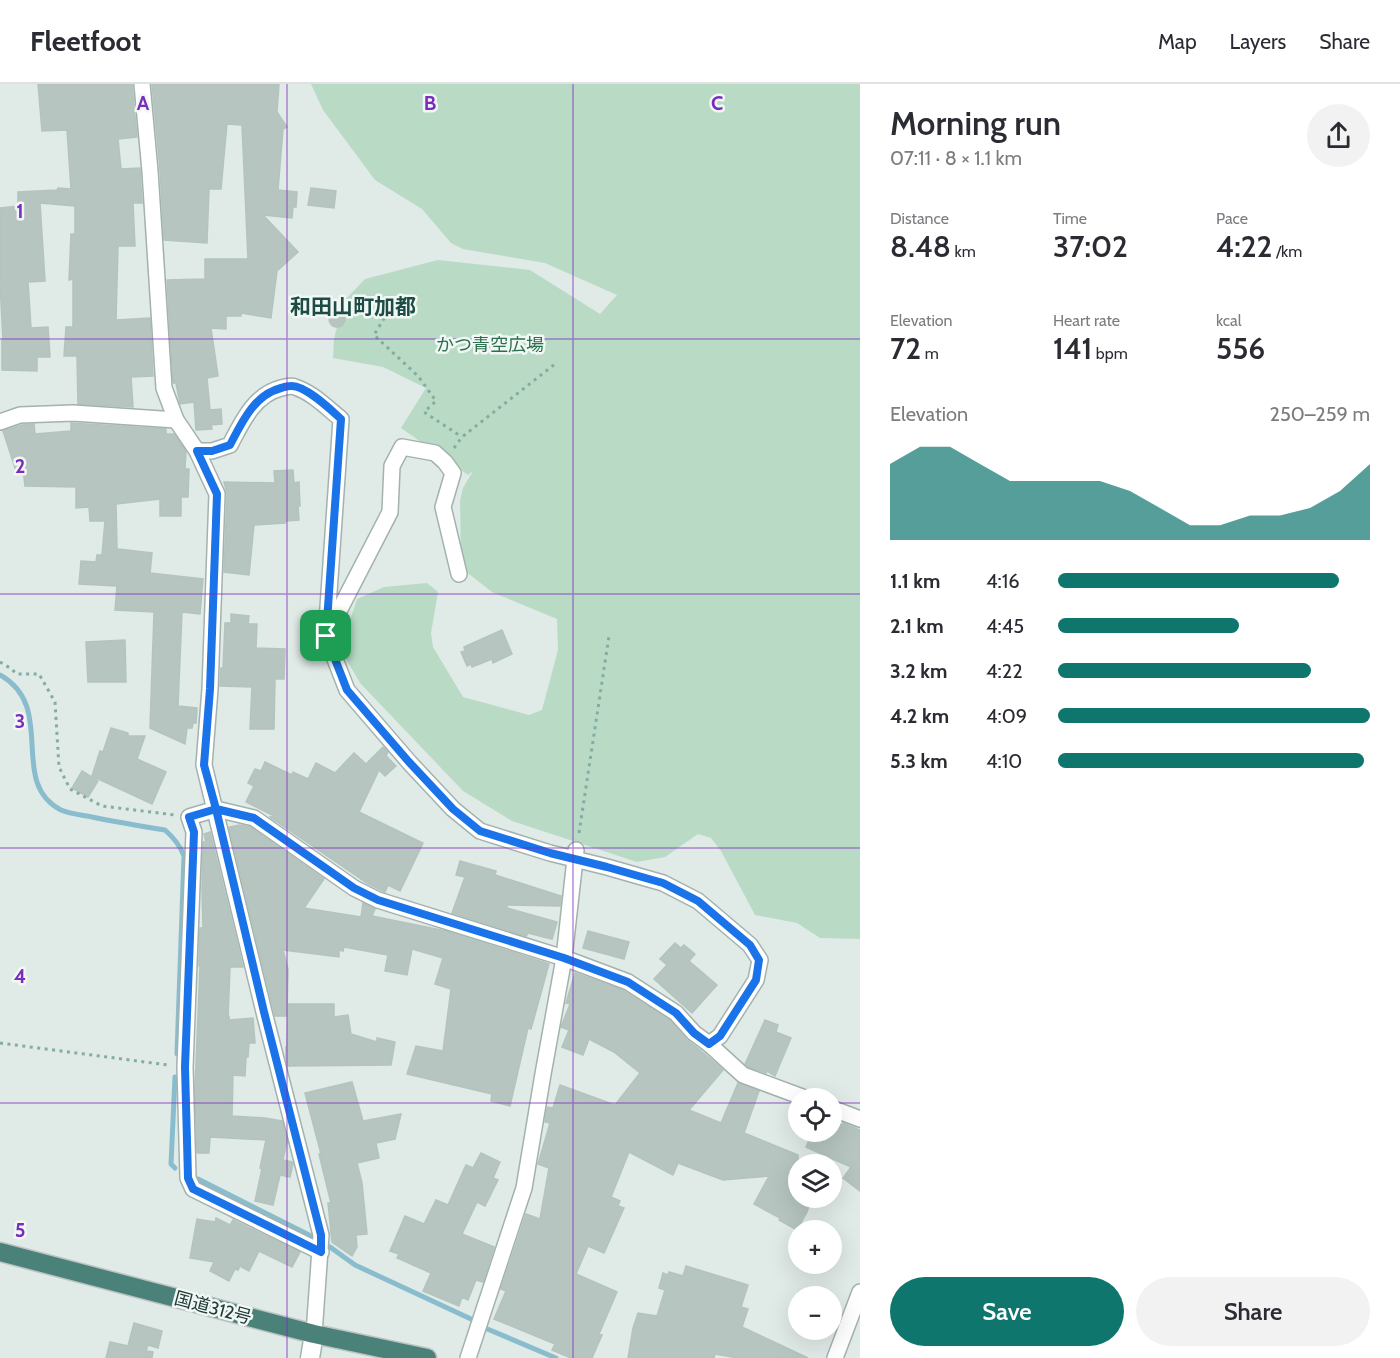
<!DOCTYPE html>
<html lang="en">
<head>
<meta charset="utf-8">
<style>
  :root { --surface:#fff; --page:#f2f2f3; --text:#2b2b33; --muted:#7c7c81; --line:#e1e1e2; --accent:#0f766e }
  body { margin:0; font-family:Cabin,"Noto Sans JP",sans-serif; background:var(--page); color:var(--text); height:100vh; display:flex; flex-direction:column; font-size:22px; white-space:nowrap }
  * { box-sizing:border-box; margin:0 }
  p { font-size:20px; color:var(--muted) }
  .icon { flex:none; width:33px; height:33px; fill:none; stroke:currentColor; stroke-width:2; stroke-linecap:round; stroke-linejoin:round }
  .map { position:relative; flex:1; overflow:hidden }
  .sheet { display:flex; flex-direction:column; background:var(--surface); width:540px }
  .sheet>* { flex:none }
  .buttons { position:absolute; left:788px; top:1004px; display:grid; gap:12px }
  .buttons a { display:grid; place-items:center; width:54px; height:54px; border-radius:50%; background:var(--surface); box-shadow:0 6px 24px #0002; font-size:30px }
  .pin { position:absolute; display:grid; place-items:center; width:51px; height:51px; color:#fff; margin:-26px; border-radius:12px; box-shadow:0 3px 9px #0006 }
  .round { display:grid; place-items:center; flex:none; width:63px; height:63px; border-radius:32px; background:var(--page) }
  .head { display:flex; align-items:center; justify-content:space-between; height:102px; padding:0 30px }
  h1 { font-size:33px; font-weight:600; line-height:45px }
  .stats { display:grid; grid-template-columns:repeat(3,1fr); gap:9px; height:102px; padding:6px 30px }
  .stats div { display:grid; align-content:center }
  .stats b { font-size:30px; font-weight:600 }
  .stats small { font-size:16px; font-weight:400 }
  .stats p { font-size:16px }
  .chart { height:168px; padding:12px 30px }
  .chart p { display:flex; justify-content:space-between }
  .chart svg { width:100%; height:108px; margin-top:6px; fill:var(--accent); opacity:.7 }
  .action { display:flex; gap:12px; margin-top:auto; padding:12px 30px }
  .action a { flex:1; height:69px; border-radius:36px; background:var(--accent); color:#fff; font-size:24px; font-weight:600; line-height:69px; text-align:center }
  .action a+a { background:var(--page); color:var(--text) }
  ul { padding:0 30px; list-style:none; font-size:20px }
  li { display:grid; grid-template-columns:96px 72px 1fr; align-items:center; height:45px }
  li i { height:15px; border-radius:8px; background:var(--accent) }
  header { display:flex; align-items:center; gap:36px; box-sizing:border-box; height:84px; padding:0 30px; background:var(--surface); border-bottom:2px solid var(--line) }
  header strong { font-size:28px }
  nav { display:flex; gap:33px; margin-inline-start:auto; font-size:21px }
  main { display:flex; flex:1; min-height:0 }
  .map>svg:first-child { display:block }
  .green { fill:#b9dbc6 }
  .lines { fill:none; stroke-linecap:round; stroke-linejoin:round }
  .stream { stroke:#89bdce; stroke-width:5 }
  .building { fill:#b6c5c0; stroke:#b3c4be; stroke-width:1.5 }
  .minor-casing { stroke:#a3b2ae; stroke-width:18 }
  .secondary-casing { stroke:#9fb6b0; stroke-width:21 }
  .trunk-casing { stroke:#bcc4c3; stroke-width:21 }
  .path { stroke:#82ada3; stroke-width:3; stroke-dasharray:3 4.5; stroke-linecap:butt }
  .minor { stroke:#fff; stroke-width:15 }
  .secondary { stroke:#fff; stroke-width:18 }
  .trunk { stroke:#4a827a; stroke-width:18 }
  .route-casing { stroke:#fff; stroke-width:12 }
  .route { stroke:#1a73e8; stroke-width:8 }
  .grid { fill:none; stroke:#7b2cbf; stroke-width:1.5; stroke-opacity:0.55 }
  .labels { text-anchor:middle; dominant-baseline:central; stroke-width:5; stroke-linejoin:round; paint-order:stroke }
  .park-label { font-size:18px; fill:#2d6f4d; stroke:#f0f7f4 }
  .street-label { font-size:18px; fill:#213a36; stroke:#f0f7f4 }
  .quarter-label { font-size:21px; font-weight:bold; fill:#1e4b44; stroke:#f0f7f4 }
  .grid-label { font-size:20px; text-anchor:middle; font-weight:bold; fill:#7b2cbf; stroke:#f0f7f4; stroke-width:5; stroke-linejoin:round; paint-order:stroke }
</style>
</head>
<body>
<header>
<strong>Fleetfoot</strong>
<nav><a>Map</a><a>Layers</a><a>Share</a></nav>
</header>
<main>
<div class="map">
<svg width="860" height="1274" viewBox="0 0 860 1274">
  <rect width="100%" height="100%" fill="#e0eae7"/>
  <!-- green -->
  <polygon class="green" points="311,0 860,0 860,855 820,854 797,839 755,831 721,767 711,754 698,750 665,773 637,778 512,737 463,707 360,599 345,573 343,558 357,515 384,503 427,499 438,508 431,549 433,563 463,613 529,631 542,626 558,566 557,535 492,508 469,490 461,478 460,417 463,404 473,387 468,391 401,344 426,304 383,283 333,274 334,255 343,218 365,195 438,176 530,186 600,230 617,211 545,179 463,165 451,159 422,125 375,96 323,26"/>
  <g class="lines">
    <!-- stream -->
    <g class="stream">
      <path d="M0 591C58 623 7 698 61 726 70 730 82 731 92 733 116 738 140 742 165 746 174 754 180 761 184 772L177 970"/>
      <polyline points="175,1084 171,1080 175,993"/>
      <polyline points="198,1095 315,1154"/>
      <polyline points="330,1163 355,1181 471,1235"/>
      <polyline points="485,1244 556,1274"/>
    </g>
  </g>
  <!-- building -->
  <g class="building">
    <polygon points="38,0 132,0 137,53 118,55 121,85 140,84 142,119 133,119 135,162 118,162 116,236 150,234 153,292 131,293 133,323 78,320 77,272 64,272 66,243 73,243 73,195 69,196 71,150 75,150 75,122 40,119 45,197 28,198 31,244 48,243 50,273 37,273 37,287 2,286 2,256 3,256 0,200 0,124 18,122 18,108 57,106 58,104 71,105 67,46 42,47"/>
    <polygon points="152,0 279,0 277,28 287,43 283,45 278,106 297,108 296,123 293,123 292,134 263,131 298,168 277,187 271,234 241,229 241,232 226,232 226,245 211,244 218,292 207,294 210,326 221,325 222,340 211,341 212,345 196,346 194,318 180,320 176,299 173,299 167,196 205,195 205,175 248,175 242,41 227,40 221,105 209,105 207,159 164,156 160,86"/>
    <polygon points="311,104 336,107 334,124 308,121"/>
    <circle cx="337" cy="235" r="8"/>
    <polygon points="71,339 166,345 166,350 174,350 186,367 185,385 189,385 188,413 181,413 181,432 160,432 160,415 116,420 117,464 118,465 152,469 150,489 203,495 200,530 182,528 178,622 197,624 196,639 193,639 192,644 187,644 185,660 150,644 154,528 115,526 117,502 79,500 81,477 96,478 97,471 102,471 105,437 90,437 89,423 76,424 76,403 25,402 23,386 16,387 3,347 22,341 34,340 35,350 71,347"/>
    <polygon points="293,386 294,399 299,398 300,422 298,422 299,436 285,437 285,439 254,441 249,491 224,488 227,410 224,398 275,399 274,387"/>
    <polygon points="231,530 249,532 248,540 257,540 256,564 285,565 284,595 275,595 274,645 250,645 252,603 220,602 221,584 223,584 225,539 231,539"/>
    <polygon points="502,546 512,570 493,579 492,575 472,583 471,580 467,582 461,568 465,567 464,563"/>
    <polygon points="125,556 126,598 88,598 86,558"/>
    <polygon points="111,644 128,649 128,652 145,652 137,675 166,688 152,720 92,692 100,667 103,668"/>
    <polygon points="383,663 388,668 386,672 396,682 385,692 379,686 359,728 423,759 400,807 388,801 385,808 367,799 270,733 274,732 246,718 254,702 248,699 255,685 261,687 265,678 292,691 293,688 308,695 316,679 335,689 354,669 366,680"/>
    <polygon points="82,687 98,697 88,713 72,704"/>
    <polygon points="240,741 250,743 324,795 304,824 361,833 363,819 375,825 372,832 446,847 549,880 531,945 528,944 510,1022 491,1017 492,1010 407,990 416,962 443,967 451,905 435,900 443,874 412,865 407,891 385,887 388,871 344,863 343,867 339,866 339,873 283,866 288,885 287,932 275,932 229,743"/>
    <polygon points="210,748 243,883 230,883 228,934 229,933 229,936 253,934 255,959 249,959 248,973 246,973 245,992 233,991 232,1032 265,1034 282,1037 287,1057 283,1076 292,1078 293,1080 290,1093 280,1091 273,1121 255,1117 262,1085 260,1084 266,1056 210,1053 209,1069 197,1069 195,1004 200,882 199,882 199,875 200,844 203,844 202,806 203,758 206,758 204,750"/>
    <polygon points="460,777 496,787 495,791 561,812 560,822 507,821 507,824 557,838 552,855 528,849 526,852 452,829 465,793 456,791"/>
    <polygon points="588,847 629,858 624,875 583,864"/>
    <polygon points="675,859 681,864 684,861 695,870 689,877 717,901 692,929 654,895 667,881 660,875"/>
    <polygon points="575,889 622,906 670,936 687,956 700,966 723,986 689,1026 721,1039 738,999 759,1007 744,1049 798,1071 798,1113 812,1113 807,1128 797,1146 779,1136 780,1134 754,1120 769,1092 723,1096 678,1079 673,1091 629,1068 611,1113 620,1117 618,1122 624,1124 604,1169 588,1162 576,1190 617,1208 599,1250 602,1251 592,1274 571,1274 552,1266 555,1260 494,1235 506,1207 501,1205 526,1130 540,1135 549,1084 538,1080 550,1039 545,1038 547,1023 553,1024 560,1001 615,1021 640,989 614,968 589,955 583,971 562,963 569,946 561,943 570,920 566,919"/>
    <polygon points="288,920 334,920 334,933 348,931 351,950 377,958 377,954 395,958 391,981 288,982 286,974 286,963 287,963"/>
    <polygon points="765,936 778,941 776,948 791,954 775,992 767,987 766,989 748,983 745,980"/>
    <polygon points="352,998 363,1037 401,1030 395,1055 376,1059 379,1074 357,1079 362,1099 367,1150 356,1151 357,1163 352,1172 332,1158 328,1119 331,1119 319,1070 321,1070 305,1009"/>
    <polygon points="831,1036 842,1041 843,1039 860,1046 860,1107 843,1094 851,1083 806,1063 813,1047 831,1047"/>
    <polygon points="481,1069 500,1078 493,1094 498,1096 485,1122 477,1118 462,1150 494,1163 483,1198 476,1196 468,1216 462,1213 459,1222 423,1207 431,1189 397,1174 399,1170 390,1167 405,1132 424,1140 436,1116 448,1121 466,1081 473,1084"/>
    <polygon points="216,1134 230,1141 233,1136 300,1168 292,1183 259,1167 249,1187 240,1182 238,1186 235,1185 229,1197 210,1187 214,1178 190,1174 197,1135 215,1138"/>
    <polygon points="686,1182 748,1201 741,1223 748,1225 742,1243 808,1274 738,1274 715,1270 714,1274 628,1274 633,1244 638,1229 657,1232 665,1206 659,1204 663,1189 668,1191 669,1188 683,1192"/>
    <polygon points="134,1239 162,1247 158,1264 148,1261 146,1267 153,1268 152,1274 106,1274 110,1258 128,1262"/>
  </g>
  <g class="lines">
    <defs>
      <g id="minor">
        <polyline points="142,0 150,87 164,304 176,336 197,367 217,410 210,605 204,681 264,928 321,1151 314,1250"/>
        <polyline points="0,338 20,331 73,329 176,336"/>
        <path d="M197 367H212L230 361C242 338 254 311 281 304 287 303 290 301 295 303 313 309 326 323 341 335L326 552 390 428 392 382 402 363 435 369 445 378 453 389 443 423 459 490"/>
        <polyline points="326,552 347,606 409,678 453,725 480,747 550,769 607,783 663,799 698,817 750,861 760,876 756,896 720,952 709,960"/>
        <polyline points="831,1024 860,1035"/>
        <polyline points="321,1168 193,1105 188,1094 185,983 194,748 189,733 216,725 254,734 354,804 378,816 564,874 628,898 676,929 694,949 709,960 743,991 805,1014"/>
        <polyline points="468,1274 524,1104 543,990 564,874 576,766"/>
        <polyline points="835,1274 860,1208"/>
      </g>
      <polyline id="secondary" points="310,1274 314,1250"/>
      <polyline id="trunk" points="0,1168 314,1250 427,1274"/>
    </defs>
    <!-- minor casing -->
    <use href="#minor" class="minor-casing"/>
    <!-- secondary casing -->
    <use href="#secondary" class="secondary-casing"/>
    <!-- trunk casing -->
    <use href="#trunk" class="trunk-casing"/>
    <!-- path -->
    <g class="path">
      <polyline points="392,221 374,251 418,292 436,317 424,328 462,353"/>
      <polyline points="454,364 462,353 555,280"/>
      <polyline points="0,578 10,584 17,590 39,590 55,618 59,683 70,705 102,722 175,731"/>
      <polyline points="579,749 609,552"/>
      <polyline points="0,959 168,981"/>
    </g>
    <!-- minor -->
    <use href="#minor" class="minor"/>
    <!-- secondary -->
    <use href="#secondary" class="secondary"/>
    <!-- trunk -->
    <use href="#trunk" class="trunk"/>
  </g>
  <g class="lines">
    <defs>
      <path id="route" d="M326 552 341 335C330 325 305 301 291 302 287 302 285 303 281 304 254 311 242 338 230 361L212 367H197L217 410 210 605 204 681 216 725 189 733 194 748 185 983 188 1094 193 1105 321 1168V1151L264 928 216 725 254 734 354 804 378 816 564 874 628 898 676 929 694 949 709 960 720 952 756 896 759 876 750 861 698 817 663 799 607 783 550 769 480 747 453 725 409 678 347 606 326 552"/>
    </defs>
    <!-- route casing -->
    <use href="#route" class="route-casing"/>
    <!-- route -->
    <use href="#route" class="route"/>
  </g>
  <!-- grid -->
  <path class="grid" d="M287 0V1274M573 0V1274M0 255H860M0 510H860M0 764H860M0 1019H798M831 1019H860"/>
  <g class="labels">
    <!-- park labels -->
    <g class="park-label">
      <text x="490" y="261">かつ青空広場</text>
    </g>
    <!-- street labels -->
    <g class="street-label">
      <text transform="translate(213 1224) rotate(15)">国道312号</text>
    </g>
    <!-- quarter labels -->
    <g class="quarter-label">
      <text x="353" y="222">和田山町加都</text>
    </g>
  </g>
  <g class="grid-label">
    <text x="143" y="26">A</text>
    <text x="430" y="26">B</text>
    <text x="717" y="26">C</text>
    <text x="20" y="134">1</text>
    <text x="20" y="389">2</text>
    <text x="20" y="644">3</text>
    <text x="20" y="899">4</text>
    <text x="20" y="1153">5</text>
  </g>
</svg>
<div class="buttons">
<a><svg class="icon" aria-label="locate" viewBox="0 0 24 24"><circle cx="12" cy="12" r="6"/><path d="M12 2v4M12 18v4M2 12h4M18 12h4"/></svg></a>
<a><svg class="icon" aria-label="layers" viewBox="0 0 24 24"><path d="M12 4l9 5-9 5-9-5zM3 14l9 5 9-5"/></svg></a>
<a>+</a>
<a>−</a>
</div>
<div class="pin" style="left:326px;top:552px;background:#1e9e55"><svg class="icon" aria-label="arrive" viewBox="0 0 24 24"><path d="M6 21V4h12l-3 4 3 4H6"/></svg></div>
</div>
<section class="sheet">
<div class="head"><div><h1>Morning run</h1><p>07:11 · 8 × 1.1 km</p></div><a class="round"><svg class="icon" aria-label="share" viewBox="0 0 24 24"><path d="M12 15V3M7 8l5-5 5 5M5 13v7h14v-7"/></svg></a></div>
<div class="stats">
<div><p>Distance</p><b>8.48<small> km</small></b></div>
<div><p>Time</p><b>37:02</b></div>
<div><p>Pace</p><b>4:22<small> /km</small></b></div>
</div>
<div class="stats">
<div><p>Elevation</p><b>72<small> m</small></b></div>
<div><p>Heart rate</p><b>141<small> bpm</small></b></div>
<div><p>kcal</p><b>556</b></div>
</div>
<div class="chart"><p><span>Elevation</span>250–259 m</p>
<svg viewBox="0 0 160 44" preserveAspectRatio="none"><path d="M0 44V13L10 6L20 6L30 13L40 20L50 20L60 20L70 20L80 24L90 31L100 38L110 38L120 34L130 34L140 31L150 24L160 13V44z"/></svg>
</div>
<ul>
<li><b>1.1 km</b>4:16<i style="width:90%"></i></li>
<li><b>2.1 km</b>4:45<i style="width:58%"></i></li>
<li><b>3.2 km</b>4:22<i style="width:81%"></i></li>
<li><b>4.2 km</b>4:09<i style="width:100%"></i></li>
<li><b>5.3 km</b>4:10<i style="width:98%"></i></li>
</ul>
<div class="action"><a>Save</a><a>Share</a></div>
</section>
</main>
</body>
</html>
